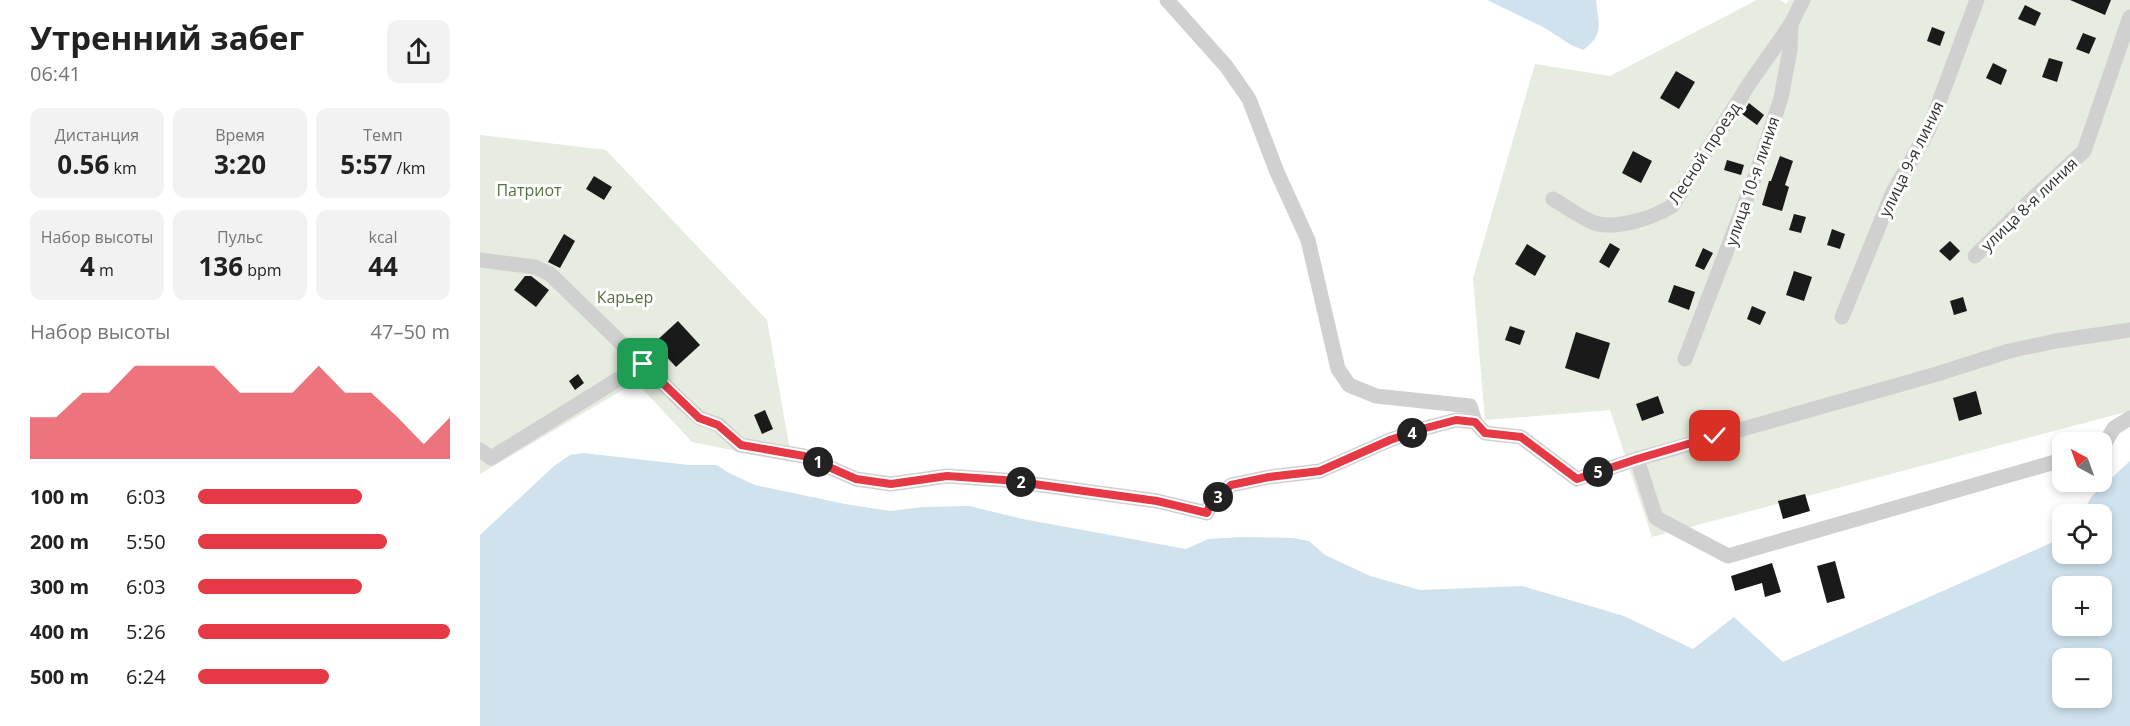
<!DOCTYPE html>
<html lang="ru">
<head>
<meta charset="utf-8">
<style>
  :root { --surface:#fff; --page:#f2f2f2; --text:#222; --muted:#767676; --accent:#e63946 }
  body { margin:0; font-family:"Open Sans",sans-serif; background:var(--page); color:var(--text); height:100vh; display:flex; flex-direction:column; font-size:22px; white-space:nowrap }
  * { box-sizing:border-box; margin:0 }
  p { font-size:20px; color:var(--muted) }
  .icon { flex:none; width:33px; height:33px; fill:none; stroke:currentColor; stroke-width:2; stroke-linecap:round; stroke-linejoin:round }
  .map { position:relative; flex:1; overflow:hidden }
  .sheet { display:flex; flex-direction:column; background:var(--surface); width:480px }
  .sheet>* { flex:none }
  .needle { width:39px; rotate:319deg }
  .buttons { position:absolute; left:1572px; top:432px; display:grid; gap:12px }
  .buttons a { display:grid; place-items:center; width:60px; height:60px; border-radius:12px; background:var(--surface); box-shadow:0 3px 9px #0003; font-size:30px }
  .pin { position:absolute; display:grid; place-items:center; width:51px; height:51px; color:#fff; margin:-26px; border-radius:12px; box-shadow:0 3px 9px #0006 }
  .km { position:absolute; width:30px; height:30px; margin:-15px; border-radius:50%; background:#222; color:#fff; font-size:16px; line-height:30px; text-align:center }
  .round { display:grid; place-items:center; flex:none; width:63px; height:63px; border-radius:12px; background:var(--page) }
  .overview { display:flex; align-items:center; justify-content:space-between; height:102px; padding:0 30px }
  h1 { font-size:33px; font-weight:700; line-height:45px }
  .figures { display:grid; grid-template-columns:repeat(3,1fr); gap:9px; height:102px; padding:6px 30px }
  .figures div { display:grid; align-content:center; border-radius:12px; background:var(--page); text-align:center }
  .figures b { font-size:26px; font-weight:700 }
  .figures small { font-size:16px; font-weight:400 }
  .figures p { font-size:16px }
  .chart { height:168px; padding:12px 30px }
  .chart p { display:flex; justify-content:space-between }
  .chart svg { width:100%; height:108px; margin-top:6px; fill:var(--accent); opacity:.7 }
  ul { padding:0 30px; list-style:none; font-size:20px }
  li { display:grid; grid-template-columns:96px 72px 1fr; align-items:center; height:45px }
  li i { height:15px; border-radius:8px; background:var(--accent) }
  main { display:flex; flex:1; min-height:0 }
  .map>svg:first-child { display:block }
  .green { fill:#e6ecdf }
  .water { fill:#cfe2ee; fill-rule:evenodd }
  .building { fill:#1a1a1a }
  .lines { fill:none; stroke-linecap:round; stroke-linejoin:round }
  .minor { stroke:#d0d0d0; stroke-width:15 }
  .route-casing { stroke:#fff; stroke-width:12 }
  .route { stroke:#e63946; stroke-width:8 }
  .labels { text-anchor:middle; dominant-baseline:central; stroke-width:6; stroke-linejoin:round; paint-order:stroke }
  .street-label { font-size:16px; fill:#333; stroke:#fff }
  .park-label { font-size:16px; fill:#56703f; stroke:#fff }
</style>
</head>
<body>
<main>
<section class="sheet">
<div class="overview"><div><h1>Утренний забег</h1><p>06:41</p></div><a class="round"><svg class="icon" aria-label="share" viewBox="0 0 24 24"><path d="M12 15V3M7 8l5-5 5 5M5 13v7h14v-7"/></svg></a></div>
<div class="figures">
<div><p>Дистанция</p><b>0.56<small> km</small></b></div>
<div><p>Время</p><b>3:20</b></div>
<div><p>Темп</p><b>5:57<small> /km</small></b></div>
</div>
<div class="figures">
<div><p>Набор высоты</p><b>4<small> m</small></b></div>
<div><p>Пульс</p><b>136<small> bpm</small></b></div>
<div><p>kcal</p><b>44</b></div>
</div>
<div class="chart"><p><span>Набор высоты</span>47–50 m</p>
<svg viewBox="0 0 160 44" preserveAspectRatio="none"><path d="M0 44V27L10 27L20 17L30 17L40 6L50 6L60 6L70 6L80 17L90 17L100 17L110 6L120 17L130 17L140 27L150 38L160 27V44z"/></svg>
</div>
<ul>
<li><b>100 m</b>6:03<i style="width:65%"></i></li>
<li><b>200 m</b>5:50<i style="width:75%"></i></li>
<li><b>300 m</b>6:03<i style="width:65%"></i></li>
<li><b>400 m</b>5:26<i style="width:100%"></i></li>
<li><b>500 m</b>6:24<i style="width:52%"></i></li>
</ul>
</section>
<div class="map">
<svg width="1650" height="726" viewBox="0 0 1650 726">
  <rect width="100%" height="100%" fill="#fff"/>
  <!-- green -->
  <g class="green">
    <polygon points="1277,0 1299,0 1306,4 1309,0 1650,0 1650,411 1172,537 1130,410 1005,420 993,278 1055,64 1130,76"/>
    <polygon points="0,135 126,150 287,320 312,462 212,442 156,382 0,474"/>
  </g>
  <!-- water -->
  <g class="water">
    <path d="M1007 0H1116C1118 23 1125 34 1103 50L1091 45 1065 28Z"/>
    <path d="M103 453 209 465H237L249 473 275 485 365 504 410 511 443 507 489 506 543 519 706 549 728 539 762 537 813 538 829 541 845 555 890 576 940 590 1042 586 1144 616 1213 649 1254 617 1303 662 1582 538V554H1622V514H1601L1612 496 1650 461V726H0V535L74 466 90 455ZM1582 586H1622V626H1582ZM1582 658H1622V698H1582Z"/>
  </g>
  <!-- building -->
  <g class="building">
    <polygon points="1590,0 1631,0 1625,15"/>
    <polygon points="1545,5 1561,13 1555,26 1538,19"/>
    <polygon points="1452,27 1465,32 1460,46 1447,41"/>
    <polygon points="1603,33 1616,38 1609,54 1596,49"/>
    <polygon points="1569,58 1583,62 1577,82 1562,77"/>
    <polygon points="1513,63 1527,70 1521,85 1506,78"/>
    <polygon points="1196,71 1215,82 1199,109 1180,98"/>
    <polygon points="1269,103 1284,115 1277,125 1262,114"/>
    <polygon points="1153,151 1172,161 1161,183 1142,173"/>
    <polygon points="1300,156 1313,161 1305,185 1309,187 1302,211 1282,205 1289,181 1291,181"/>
    <polygon points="1247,160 1264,165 1261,175 1244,170"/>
    <polygon points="114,176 132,187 124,200 106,189"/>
    <polygon points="1314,214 1326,217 1321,233 1309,230"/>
    <polygon points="1352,229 1365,234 1360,249 1347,245"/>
    <polygon points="84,234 95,241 80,268 68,262"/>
    <polygon points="1470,241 1480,251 1470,261 1459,251"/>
    <polygon points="1130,243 1140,249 1129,268 1119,262"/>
    <polygon points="1047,244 1066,256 1055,276 1035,264"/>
    <polygon points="1223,248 1233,253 1224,270 1215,266"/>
    <polygon points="1314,271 1332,277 1324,301 1306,295"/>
    <polygon points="45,276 51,276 69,290 56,307 34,290"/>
    <polygon points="1194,285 1215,292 1209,310 1188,302"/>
    <polygon points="1483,297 1487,311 1474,315 1470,301"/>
    <polygon points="1272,306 1286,312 1280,325 1267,319"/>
    <polygon points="198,321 220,345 196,367 174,343"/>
    <polygon points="1030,326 1045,331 1040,345 1025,340"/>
    <polygon points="1096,332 1130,343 1119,379 1085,368"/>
    <polygon points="98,374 104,383 95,390 89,381"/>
    <polygon points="1496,391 1502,414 1479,421 1473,398"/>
    <polygon points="1178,396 1184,413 1162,421 1156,404"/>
    <polygon points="285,410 293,429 282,434 274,415"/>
    <polygon points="1325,494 1330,511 1303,519 1298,501"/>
    <polygon points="1355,561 1365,598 1347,603 1337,566"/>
    <polygon points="1292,563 1301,592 1285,597 1282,583 1255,591 1251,576"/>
  </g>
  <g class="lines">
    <!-- minor -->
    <g class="minor">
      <polyline points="687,0 746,66 769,99 797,172 828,240 858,369 869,385 896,396 990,406 995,422 1005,433 1041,437 1097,479 1157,459 1176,518 1248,556 1582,460"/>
      <path d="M1073 199C1085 206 1097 215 1110 221 1131 232 1173 218 1192 206L1269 84 1311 24"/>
      <polyline points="1495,256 1553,198 1604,151 1650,17"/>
      <polyline points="0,260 55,267 70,274 203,403 220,418 239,425 260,445 324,456 376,479 411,484 467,476 524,480 677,501 727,513 729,507 751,485 789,477 840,471 910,440 942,429 976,420 995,422"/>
      <polyline points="1362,317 1412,194 1449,129 1497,0"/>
      <polyline points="1205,359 1276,174 1301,98 1310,50 1311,24 1323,0"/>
      <polyline points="1622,448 1634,428 1650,418"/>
      <polyline points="0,450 11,458 163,364"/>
      <polyline points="1157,459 1457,374 1529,351 1576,341 1650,330"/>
    </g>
  </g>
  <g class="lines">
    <defs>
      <polyline id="route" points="163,364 219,418 238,425 261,445 324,456 376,479 411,484 467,476 524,480 677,501 727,513 729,507 751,485 789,477 840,471 910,440 942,429 976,420 995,422 1005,433 1041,437 1097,479 1157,459 1235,436"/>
    </defs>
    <!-- route casing -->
    <use href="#route" class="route-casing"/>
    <!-- route -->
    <use href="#route" class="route"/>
  </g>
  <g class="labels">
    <!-- street labels -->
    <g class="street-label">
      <text transform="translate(1224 153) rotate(-57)">Лесной проезд</text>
      <text transform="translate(1431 159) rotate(-64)">улица 9-я линия</text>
      <text transform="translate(1272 181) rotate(-71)">улица 10-я линия</text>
      <text transform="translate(1549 204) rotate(-44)">улица 8-я линия</text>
    </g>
    <!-- park labels -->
    <g class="park-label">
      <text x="49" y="190">Патриот</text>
      <text x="145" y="297">Карьер</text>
    </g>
  </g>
</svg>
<div class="buttons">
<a><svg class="needle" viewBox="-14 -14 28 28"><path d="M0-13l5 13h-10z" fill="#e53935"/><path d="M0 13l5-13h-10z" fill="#767676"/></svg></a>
<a><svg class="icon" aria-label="locate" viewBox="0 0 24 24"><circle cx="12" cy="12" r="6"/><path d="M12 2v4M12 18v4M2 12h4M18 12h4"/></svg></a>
<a>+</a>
<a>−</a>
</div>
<div class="pin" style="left:163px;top:364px;background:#1e9e55"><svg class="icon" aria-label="arrive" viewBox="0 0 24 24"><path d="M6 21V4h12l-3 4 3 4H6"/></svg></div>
<div class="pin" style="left:1235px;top:436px;background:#d93025"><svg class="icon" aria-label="check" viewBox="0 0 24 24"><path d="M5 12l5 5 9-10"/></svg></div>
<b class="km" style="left:338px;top:462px">1</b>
<b class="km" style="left:541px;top:482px">2</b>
<b class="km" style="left:738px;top:497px">3</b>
<b class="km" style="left:932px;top:433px">4</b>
<b class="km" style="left:1118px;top:472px">5</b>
</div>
</main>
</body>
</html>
